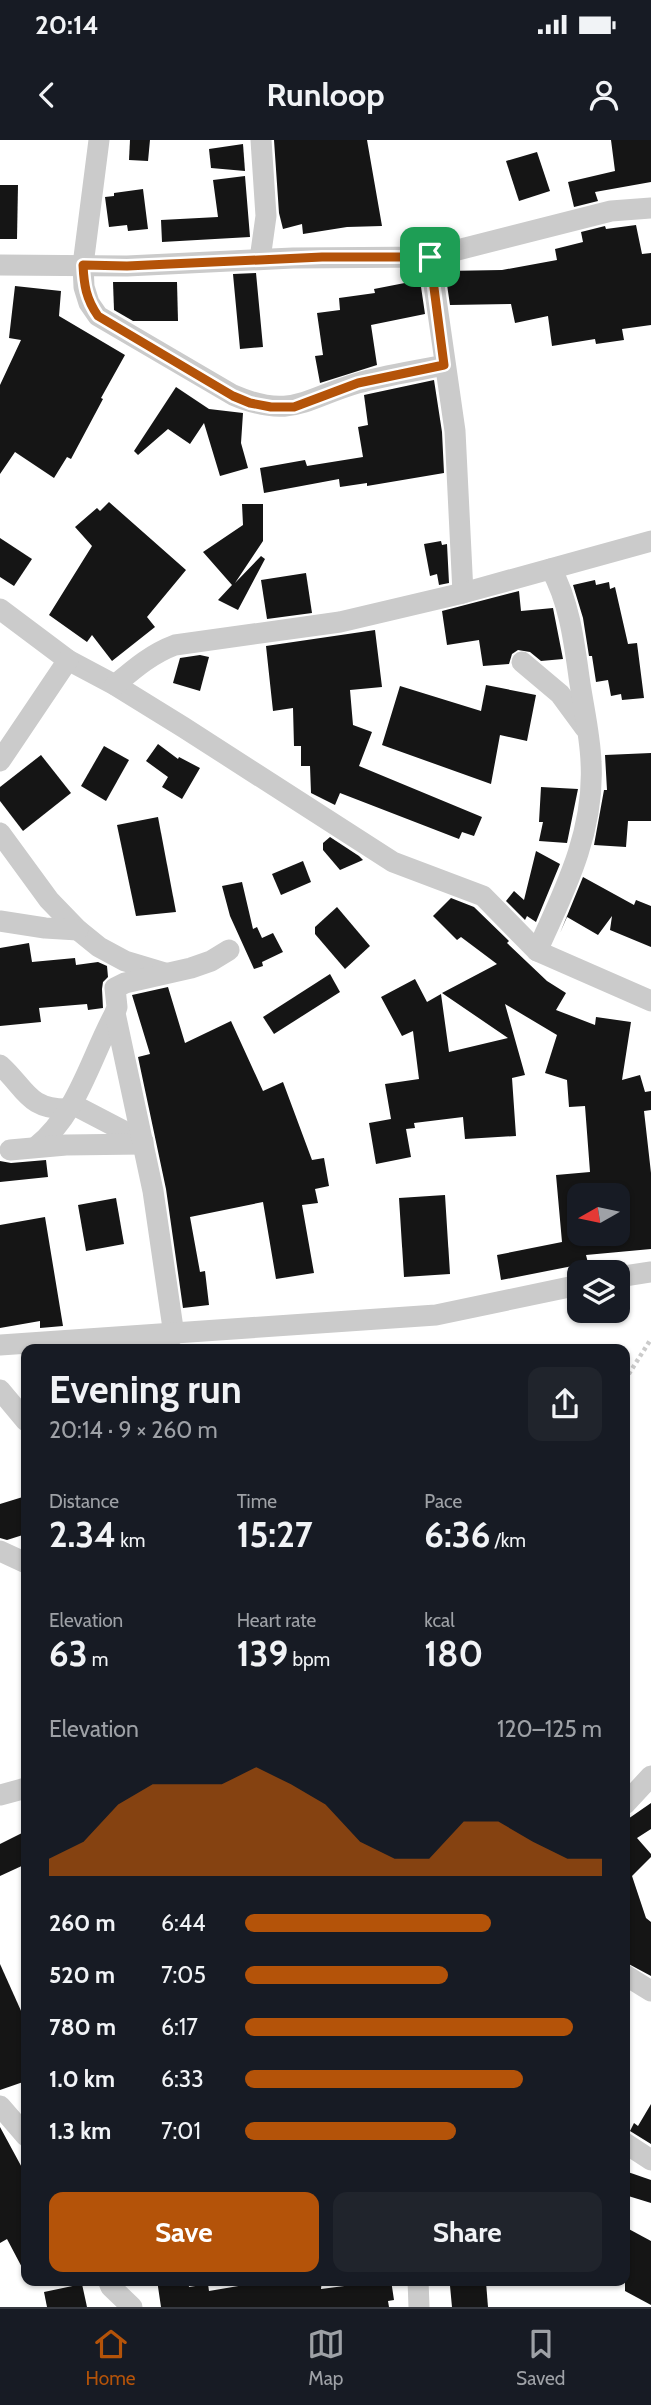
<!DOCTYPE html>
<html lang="en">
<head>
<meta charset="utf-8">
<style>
  :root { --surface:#171b24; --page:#20242c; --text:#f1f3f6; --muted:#9ea1a6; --line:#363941; --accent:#b45309 }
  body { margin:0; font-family:Cabin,sans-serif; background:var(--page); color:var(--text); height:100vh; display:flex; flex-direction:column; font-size:26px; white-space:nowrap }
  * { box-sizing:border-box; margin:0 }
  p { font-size:23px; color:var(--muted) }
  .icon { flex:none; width:38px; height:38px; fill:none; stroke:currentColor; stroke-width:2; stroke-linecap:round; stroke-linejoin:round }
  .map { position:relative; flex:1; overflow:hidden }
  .panel { position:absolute; left:21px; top:1204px; width:609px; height:942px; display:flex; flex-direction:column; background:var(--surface); border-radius:14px; box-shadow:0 2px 5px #0004 }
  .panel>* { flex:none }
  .needle { width:46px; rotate:261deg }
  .buttons { position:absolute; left:567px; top:1043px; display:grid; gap:14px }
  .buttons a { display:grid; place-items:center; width:63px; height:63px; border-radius:14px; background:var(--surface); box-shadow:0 2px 5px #0004; font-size:35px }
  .pin { position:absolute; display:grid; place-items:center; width:60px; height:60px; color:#fff; margin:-30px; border-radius:14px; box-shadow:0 4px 10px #0006 }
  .round { display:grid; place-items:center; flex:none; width:74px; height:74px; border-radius:14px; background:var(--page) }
  .summary { display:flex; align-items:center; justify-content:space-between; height:119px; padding:0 28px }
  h1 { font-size:38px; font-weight:700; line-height:52px }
  .figures { display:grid; grid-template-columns:repeat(3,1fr); gap:10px; height:119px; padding:7px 28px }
  .figures div { display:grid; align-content:center }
  .figures b { font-size:35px; font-weight:700 }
  .figures small { font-size:19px; font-weight:400 }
  .figures p { font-size:19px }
  .chart { height:196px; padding:14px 28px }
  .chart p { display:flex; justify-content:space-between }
  .chart svg { width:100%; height:126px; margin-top:7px; fill:var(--accent); opacity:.7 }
  .cta { display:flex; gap:14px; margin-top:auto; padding:14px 28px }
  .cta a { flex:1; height:80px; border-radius:14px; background:var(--accent); color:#fff; font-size:28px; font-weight:700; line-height:80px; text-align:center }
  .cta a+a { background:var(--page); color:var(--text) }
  ul { padding:0 28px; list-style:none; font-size:23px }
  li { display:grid; grid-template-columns:112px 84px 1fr; align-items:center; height:52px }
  li i { height:18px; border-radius:9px; background:var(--accent) }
  .status { display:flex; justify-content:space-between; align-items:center; height:49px; padding:0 35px; background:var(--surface); direction:ltr }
  .status svg { height:19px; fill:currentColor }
  header { display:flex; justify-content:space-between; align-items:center; height:91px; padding:0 28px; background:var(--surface); font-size:32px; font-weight:700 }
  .menu { display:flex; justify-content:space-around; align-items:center; height:98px; border-top:2px solid var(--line); background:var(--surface); font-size:19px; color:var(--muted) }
  .menu a { display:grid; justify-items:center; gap:4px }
  .menu .current { color:var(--accent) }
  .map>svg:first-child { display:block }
  .building { fill:#151515; fill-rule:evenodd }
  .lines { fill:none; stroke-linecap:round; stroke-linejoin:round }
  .path { stroke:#cbcbcb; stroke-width:4.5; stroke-dasharray:3.5 3.5; stroke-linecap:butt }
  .minor { stroke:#cbcbcb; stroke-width:21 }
  .route-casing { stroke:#fff; stroke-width:14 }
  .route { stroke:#b45309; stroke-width:9 }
</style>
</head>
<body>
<div class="status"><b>20:14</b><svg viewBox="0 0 49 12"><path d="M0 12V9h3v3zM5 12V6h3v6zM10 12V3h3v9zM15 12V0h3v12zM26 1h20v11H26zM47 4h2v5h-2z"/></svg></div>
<header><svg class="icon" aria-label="back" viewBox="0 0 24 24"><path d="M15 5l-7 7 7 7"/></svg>Runloop<svg class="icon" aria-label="person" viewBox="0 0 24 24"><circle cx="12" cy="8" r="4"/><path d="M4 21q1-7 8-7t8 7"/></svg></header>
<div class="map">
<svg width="651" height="2167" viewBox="0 0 651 2167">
  <rect width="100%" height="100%" fill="#fff"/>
  <!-- building -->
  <g class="building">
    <polygon points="130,0 150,0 148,21 129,20"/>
    <polygon points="274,0 367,0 382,86 347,87 303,94 302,84 283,89 279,73"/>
    <polygon points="611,0 651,0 651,42 595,52 598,61 574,67 568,42 615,31"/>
    <polygon points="243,4 245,31 211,28 209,9"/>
    <polygon points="537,12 550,51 519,61 506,21"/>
    <polygon points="245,36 250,97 162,102 161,80 218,77 213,40"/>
    <polygon points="0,45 18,45 17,99 0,99"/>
    <polygon points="143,49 148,89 128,91 127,85 109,87 105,57 114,56 114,53"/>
    <polygon points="636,85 642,114 651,113 651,185 622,189 624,200 596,204 595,199 552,206 548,176 515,183 511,164 450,165 445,131 502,130 557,120 555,109 583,102 581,92 605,86 606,89"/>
    <polygon points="256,133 263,207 240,209 233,134"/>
    <polygon points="420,140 425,174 371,185 377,225 320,243 315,216 323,215 317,173 340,170 339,158 375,153 374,149"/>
    <polygon points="113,142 177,142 178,181 133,181 114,170"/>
    <polygon points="15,146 61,151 59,176 125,215 101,258 103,259 71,319 67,317 54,338 15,312 0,334 0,245 21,200 9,198"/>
    <polygon points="434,240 442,292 444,333 367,346 367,343 340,347 339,339 264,353 260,328 305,320 307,326 363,317 358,287 368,285 364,255"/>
    <polygon points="176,247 209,269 243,273 241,303 248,328 220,336 204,283 190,304 168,289 138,315 134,311"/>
    <polygon points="109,362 186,430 147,477 155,487 112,521 92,495 87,502 49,475 92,406 75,387 97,368 100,371"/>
    <polygon points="242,364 263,364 263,401 235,443 261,416 265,419 238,470 218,460 232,445 203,412 243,385"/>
    <polygon points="0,398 32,419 14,446 0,437"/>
    <polygon points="441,401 442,405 447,404 449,443 439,445 437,434 430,436 424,404"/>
    <polygon points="306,433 312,473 267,479 261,440"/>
    <polygon points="595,440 596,445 609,442 610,449 615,447 628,504 637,503 644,558 622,560 621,554 611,556 608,540 596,542 592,516 589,516 583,478 573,445"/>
    <polygon points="519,451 521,471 553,468 563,519 541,521 530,512 518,510 512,514 509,524 483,526 479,500 447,505 442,471"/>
    <polygon points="375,490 382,547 350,550 353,585 372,592 359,626 482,677 474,696 462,692 459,699 340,653 335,665 311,653 310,626 301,626 301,606 294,606 293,568 273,571 266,506"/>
    <polygon points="200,515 209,517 200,551 173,543 180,518"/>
    <polygon points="486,545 536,555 527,601 500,595 491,644 382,605 400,546 481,571"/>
    <polygon points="158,604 178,619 179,617 200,628 182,659 162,647 168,637 146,621"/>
    <polygon points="104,606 129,620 106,661 81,646"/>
    <polygon points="651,613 651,681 628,681 626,707 594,705 604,650 607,650 605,615"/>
    <polygon points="41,615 71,653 23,691 0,661 0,647"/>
    <polygon points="541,647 578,649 567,703 539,701 543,682 539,682"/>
    <polygon points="158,677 176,772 136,776 117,685"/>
    <polygon points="330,697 359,716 363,720 340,730 323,710 323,703"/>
    <polygon points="536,711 560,724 536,782 527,776 525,780 506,761 514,751 524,760"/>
    <polygon points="303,721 311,742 281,755 272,734"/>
    <polygon points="583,737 634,765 636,760 651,766 651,807 610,790 612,776 598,795 567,777 560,793"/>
    <polygon points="242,742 253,789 257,787 262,798 273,793 283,812 262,822 263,826 254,829 230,776 222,746"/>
    <path d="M451 758 474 767 509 801 507 803 547 841 566 853 556 870 595 885 596 877 631 882 622 940 640 935 645 952 651 951V970L644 971 651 1033V1109L586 1115 588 1123 501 1140 497 1115 562 1102 556 1035 590 1032 585 966 569 967 567 940 545 933 557 895 505 864 525 935 512 938 516 996 465 999 463 977 414 983 415 988 406 989 411 1017 376 1024 369 983 391 979 385 944 419 939 413 891 402 896 381 857 415 839 427 862 441 854 449 912 508 898 442 853 497 824 461 797 457 800 433 776ZM579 1055H618V1094H579Z"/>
    <polygon points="337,767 370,806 345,829 315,794 315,787"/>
    <polygon points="29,803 32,822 75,818 76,825 98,822 107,826 108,837 103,842 102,849 103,868 88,870 87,864 39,868 41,882 0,886 0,808"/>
    <polygon points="330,834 340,852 274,894 263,877"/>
    <polygon points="168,847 185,903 231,881 263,951 283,942 312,1020 324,1018 329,1046 315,1049 318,1063 302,1065 314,1133 276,1139 263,1062 190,1077 200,1132 205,1131 209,1165 183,1168 166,1049 138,917 150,914 132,855"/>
    <polygon points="46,1020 48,1037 0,1042 0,1021 11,1023"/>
    <polygon points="445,1055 450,1134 404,1137 399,1058"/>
    <polygon points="116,1058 124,1104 86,1111 78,1065"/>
    <polygon points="45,1077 63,1186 40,1188 40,1181 0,1188 0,1085"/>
    <polygon points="26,1356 26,1394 7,1400 0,1398 0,1364"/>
    <polygon points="651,1663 651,1689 637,1698 651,1714 651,1717 632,1736 646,1778 651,1782 651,1836 625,1822 625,1681"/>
    <polygon points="26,1691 26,1724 0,1736 0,1704"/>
    <polygon points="0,1824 26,1882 26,1941 0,1950"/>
    <polygon points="651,1964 651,2004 630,1991 634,1983 638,1986"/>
    <polygon points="0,1987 26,2035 26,2135 7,2099 0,2103"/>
    <polygon points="625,2031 651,2040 651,2063 625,2055"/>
    <polygon points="625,2087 651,2101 651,2165 625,2151"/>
    <polygon points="157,2140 188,2140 189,2147 208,2144 209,2151 262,2142 262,2140 322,2140 321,2149 391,2140 394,2160 388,2161 389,2167 161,2167"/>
    <polygon points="486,2142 488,2167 452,2167 450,2146"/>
    <polygon points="82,2144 87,2167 47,2167 44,2152"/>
  </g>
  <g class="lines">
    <!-- path -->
    <polyline class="path" points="625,1240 651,1199"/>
    <!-- minor -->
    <g class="minor">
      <path d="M99 0 83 125 84 147 89 163 98 176 233 255C291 280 306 258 358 243 386 235 416 231 444 225"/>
      <polyline points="430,117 455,291 463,453"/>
      <polyline points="260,119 266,76 261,0"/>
      <polyline points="0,125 127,126 293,118 430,117 611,71 651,68"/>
      <polyline points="0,469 68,520 115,545 183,587 393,722 483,756 537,811 651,861"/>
      <polyline points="522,522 560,554 585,588"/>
      <path d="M115 545C134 529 151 514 175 505L340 482 463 453 651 401"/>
      <polyline points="0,621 68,520"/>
      <polyline points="0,693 49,760 78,790 99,807 125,821 165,833"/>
      <polyline points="0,781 45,788 78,790"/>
      <path d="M537 811C565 750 595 691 591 622 590 594 583 566 579 537 574 501 569 461 551 429"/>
      <path d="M0 925C26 948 27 970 69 969"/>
      <polyline points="72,964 143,1001"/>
      <path d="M36 1007C78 973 90 919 115 873"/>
      <polyline points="10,1010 66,1005 143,1004"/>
      <polyline points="618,1137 651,1132"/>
      <polyline points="174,1195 153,1051 115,873 117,867 115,848 125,843 191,828 211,821 229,810"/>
      <polyline points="0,1205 436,1175 579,1145"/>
      <polyline points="0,1250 26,1281"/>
      <polyline points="0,1411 26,1423"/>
      <polyline points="0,1655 26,1648"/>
      <polyline points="625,1664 651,1636"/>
      <polyline points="625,1835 651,1851"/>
      <polyline points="0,1966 26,1996"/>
      <polyline points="625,2003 651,2020"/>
      <polyline points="108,2140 111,2147 132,2167"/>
      <polyline points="418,2140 419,2167"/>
    </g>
  </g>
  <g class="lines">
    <defs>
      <path id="route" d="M322 117H430L444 225 358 243 294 267H271L250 263 233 256 98 176C86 159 84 145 83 125L127 126Z"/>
    </defs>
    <!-- route casing -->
    <use href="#route" class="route-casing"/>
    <!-- route -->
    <use href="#route" class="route"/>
  </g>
</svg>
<div class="buttons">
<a><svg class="needle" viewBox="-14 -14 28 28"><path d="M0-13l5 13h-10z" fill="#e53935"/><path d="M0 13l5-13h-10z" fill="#9ea1a6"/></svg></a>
<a><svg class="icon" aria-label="layers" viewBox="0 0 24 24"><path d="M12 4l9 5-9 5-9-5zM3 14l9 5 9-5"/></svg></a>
</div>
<div class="pin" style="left:430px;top:117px;background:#1e9e55"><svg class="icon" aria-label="arrive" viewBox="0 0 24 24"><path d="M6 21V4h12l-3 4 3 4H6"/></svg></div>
<section class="panel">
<div class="summary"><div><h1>Evening run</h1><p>20:14 · 9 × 260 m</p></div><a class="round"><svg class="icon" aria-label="share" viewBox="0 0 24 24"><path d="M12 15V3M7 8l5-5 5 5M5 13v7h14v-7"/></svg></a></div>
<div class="figures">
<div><p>Distance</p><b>2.34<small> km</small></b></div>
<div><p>Time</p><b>15:27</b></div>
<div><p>Pace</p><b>6:36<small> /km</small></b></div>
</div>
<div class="figures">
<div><p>Elevation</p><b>63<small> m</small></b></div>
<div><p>Heart rate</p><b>139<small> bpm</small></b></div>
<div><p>kcal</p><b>180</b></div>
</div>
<div class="chart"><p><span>Elevation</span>120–125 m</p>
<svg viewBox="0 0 160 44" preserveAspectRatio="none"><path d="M0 44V38L10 32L20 19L30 12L40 12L50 12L60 6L70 12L80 19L90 32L100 38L110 38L120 25L130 25L140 32L150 38L160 38V44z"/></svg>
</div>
<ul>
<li><b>260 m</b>6:44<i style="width:69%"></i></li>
<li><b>520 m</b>7:05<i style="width:57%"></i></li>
<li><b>780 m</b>6:17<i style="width:92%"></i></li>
<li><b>1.0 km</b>6:33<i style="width:78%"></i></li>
<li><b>1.3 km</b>7:01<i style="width:59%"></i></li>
</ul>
<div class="cta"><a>Save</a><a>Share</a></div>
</section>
</div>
<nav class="menu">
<a class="current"><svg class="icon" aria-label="home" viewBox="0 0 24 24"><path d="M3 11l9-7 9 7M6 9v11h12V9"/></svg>Home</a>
<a><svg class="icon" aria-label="map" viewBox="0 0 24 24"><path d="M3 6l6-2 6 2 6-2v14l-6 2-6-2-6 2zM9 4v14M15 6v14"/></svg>Map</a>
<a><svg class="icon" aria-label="saved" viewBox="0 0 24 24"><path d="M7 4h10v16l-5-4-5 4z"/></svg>Saved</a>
</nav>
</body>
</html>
